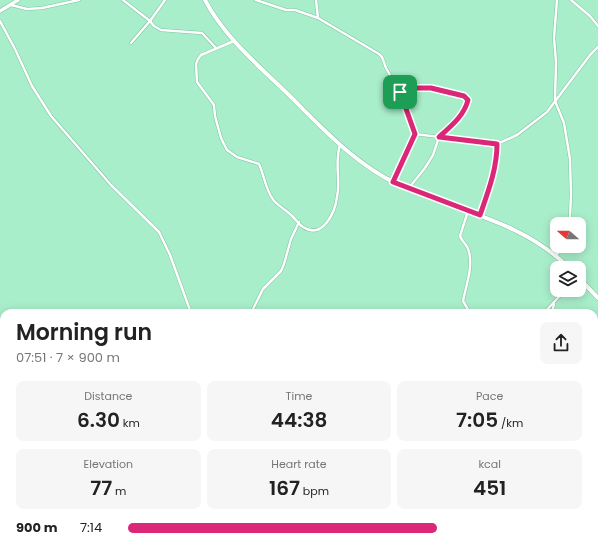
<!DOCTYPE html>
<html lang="en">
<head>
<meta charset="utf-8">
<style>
  :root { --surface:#fff; --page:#f6f6f6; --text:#222; --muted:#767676; --accent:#db2777 }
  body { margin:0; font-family:Poppins,sans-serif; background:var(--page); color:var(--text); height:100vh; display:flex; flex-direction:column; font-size:15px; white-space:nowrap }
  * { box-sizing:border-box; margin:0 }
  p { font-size:13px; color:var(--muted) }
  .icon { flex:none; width:22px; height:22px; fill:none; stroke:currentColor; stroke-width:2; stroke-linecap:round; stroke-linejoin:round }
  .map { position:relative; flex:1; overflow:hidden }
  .sheet { position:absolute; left:0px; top:309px; width:598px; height:242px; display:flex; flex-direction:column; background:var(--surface); border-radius:12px 12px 0 0; box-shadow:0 2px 10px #0003 }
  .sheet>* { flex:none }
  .needle { width:26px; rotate:290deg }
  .fabs { position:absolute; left:550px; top:217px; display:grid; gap:8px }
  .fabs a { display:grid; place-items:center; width:36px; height:36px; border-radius:8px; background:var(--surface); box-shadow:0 2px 10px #0003; font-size:20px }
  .pin { position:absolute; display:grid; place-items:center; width:34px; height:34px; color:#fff; margin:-17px; border-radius:8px; box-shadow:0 2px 6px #0006 }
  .round { display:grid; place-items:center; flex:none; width:42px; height:42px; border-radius:8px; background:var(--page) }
  .headline { display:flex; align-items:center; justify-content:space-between; height:68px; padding:0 16px }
  h1 { font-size:22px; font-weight:600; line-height:30px }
  .stats { display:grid; grid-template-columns:repeat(3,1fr); gap:6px; height:68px; padding:4px 16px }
  .stats div { display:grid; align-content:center; border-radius:8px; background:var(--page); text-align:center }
  .stats b { font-size:20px; font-weight:600 }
  .stats small { font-size:11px; font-weight:400 }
  .stats p { font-size:11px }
  ul { padding:0 16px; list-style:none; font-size:13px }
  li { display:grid; grid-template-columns:64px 48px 1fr; align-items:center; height:30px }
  li i { height:10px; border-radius:5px; background:var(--accent) }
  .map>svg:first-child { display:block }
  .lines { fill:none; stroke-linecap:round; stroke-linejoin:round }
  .minor-casing { stroke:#7dc2a0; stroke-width:3.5 }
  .tertiary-casing { stroke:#7dc2a0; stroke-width:4.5 }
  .primary-casing { stroke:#7dc2a0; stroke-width:5 }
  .minor { stroke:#fff; stroke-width:2.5 }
  .tertiary { stroke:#fff; stroke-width:3.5 }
  .primary { stroke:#fff; stroke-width:4 }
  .route-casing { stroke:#fff; stroke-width:8 }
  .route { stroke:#db2777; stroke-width:5 }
</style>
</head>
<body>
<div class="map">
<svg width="598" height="551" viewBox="0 0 598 551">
  <rect width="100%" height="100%" fill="#a9eecb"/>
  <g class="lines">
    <defs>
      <g id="minor">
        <polyline points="123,0 150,21 154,26 161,30 202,33 216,48"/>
        <polyline points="256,0 286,10 295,10 318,18 379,54 382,57 386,68 403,98 410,123 415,134"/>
        <polyline points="316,0 318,18"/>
        <polyline points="557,0 554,38 556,62 555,101 564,123 570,159 571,194 570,217 568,224"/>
        <polyline points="571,0 590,16 598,26"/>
        <polyline points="11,5 27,9 42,8 79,0"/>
        <polyline points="0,21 15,49 32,86 51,116 111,185 159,232 170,255 191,313"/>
        <path d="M234 41 201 55 198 59 196 64 197 82 214 105 215 116 221 138 227 150 237 157 259 164C264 175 265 187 272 198 276 205 284 208 290 214 295 218 298 224 303 227 323 240 335 212 337 197 341 179 334 164 340 145"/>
        <polyline points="131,43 150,21 165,0"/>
        <polyline points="400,92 411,87 431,88 465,96 468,100 466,108 460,117 439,137 433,155 425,168 408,189"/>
        <polyline points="393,181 415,134 497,144 517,135 547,112 590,55 598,47"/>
        <path d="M468 211 460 236C462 242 468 245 469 252 473 267 466 286 463 301L470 313"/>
        <path d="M480 215C488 192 497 169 497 144"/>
        <polyline points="555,256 561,250 563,246"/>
        <polyline points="251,313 263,289 281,271 284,264 291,239 299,222"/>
        <polyline points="544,313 565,290"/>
        <polyline points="552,313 554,304"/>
        <polyline points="594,388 598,394"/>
        <polyline points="0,506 4,506"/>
        <polyline points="50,547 54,551"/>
        <polyline points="224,547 224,551"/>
        <polyline points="383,547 393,551"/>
        <polyline points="37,551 40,547"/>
      </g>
      <polyline id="tertiary" points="0,11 18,0"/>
      <g id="primary">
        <path d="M205 0C225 38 259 66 289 95 323 129 355 164 399 185 456 211 523 221 569 268"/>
        <polyline points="579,278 598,298"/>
      </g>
    </defs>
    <!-- minor casing -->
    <use href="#minor" class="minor-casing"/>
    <!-- tertiary casing -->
    <use href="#tertiary" class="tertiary-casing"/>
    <!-- primary casing -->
    <use href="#primary" class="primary-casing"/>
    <!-- minor -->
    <use href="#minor" class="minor"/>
    <!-- tertiary -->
    <use href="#tertiary" class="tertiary"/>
    <!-- primary -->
    <use href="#primary" class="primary"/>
  </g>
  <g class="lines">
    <defs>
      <path id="route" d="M412 88H431L464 96 468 100C464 116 451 126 439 137L497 144C497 169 488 192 480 215L393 182 415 134 400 92Z"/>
    </defs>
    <!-- route casing -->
    <use href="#route" class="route-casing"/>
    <!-- route -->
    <use href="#route" class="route"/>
  </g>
</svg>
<div class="fabs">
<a><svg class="needle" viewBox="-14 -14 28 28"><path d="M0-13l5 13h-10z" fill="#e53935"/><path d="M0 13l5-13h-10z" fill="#767676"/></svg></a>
<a><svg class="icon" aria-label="layers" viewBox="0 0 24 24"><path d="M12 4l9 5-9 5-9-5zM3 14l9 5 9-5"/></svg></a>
</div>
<div class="pin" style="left:400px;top:92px;background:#1e9e55"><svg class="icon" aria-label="arrive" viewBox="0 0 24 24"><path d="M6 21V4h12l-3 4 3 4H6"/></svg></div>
<section class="sheet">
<div class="headline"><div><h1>Morning run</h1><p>07:51 · 7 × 900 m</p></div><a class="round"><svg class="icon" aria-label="share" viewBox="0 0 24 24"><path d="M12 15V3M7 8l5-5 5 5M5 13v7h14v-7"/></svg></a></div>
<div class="stats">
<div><p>Distance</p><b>6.30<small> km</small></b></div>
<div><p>Time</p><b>44:38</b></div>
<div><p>Pace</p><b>7:05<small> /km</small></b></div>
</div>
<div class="stats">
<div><p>Elevation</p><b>77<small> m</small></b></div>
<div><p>Heart rate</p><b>167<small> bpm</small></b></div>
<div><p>kcal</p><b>451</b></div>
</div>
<ul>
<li><b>900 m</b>7:14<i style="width:68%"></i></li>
</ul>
</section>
</div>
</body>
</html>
